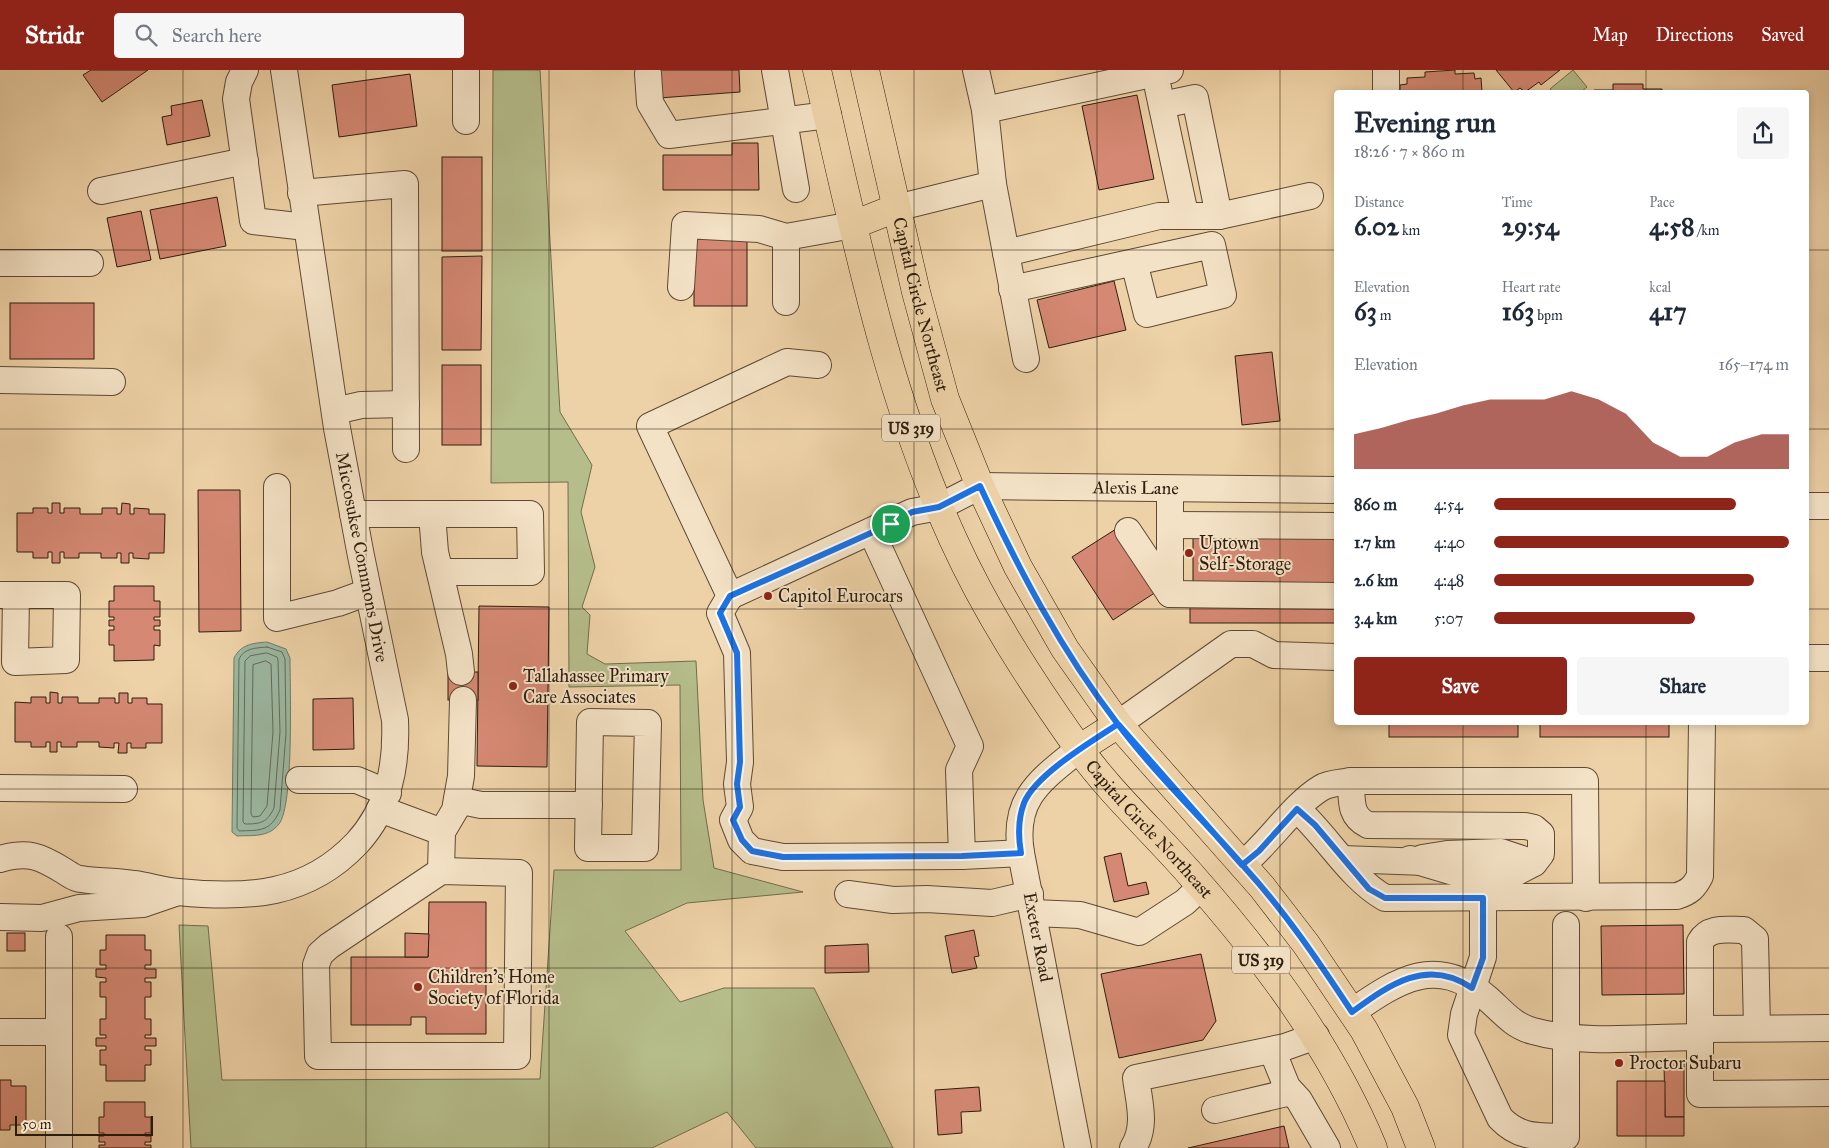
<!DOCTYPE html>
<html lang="en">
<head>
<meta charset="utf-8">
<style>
  :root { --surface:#fff; --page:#f6f6f7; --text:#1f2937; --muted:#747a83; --accent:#8f2418 }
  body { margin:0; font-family:"IM FELL Great Primer",serif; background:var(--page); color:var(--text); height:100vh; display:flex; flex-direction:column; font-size:19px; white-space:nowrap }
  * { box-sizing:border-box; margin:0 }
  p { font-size:16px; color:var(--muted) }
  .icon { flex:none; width:28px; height:28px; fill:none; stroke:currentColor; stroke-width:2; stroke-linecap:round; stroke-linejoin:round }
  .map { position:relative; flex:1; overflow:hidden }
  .side { position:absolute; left:1334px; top:20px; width:475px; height:635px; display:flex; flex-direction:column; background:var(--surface); border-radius:5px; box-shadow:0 2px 8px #0003 }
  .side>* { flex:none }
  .scale { position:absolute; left:15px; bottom:12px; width:138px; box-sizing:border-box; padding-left:5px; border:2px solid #2d1d0d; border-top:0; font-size:14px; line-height:18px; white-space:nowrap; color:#2d1d0d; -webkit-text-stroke:4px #f4e2c6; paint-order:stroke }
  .pin { position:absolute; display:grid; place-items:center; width:42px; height:42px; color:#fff; margin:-21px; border:2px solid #fff; border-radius:50%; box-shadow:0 1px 5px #0007 }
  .round { display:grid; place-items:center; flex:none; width:52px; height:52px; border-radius:5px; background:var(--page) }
  .summary { display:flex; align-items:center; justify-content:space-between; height:85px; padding:0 20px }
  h1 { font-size:28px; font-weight:800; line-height:38px }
  .metrics { display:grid; grid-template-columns:repeat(3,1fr); gap:8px; height:85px; padding:5px 20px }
  .metrics div { display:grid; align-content:center }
  .metrics b { font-size:25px; font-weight:800 }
  .metrics small { font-size:14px; font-weight:400 }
  .metrics p { font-size:14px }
  .chart { height:140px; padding:10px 20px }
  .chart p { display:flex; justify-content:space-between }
  .chart svg { width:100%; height:90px; margin-top:5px; fill:var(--accent); opacity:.7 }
  .cta { display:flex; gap:10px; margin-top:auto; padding:10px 20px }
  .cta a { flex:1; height:58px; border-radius:5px; background:var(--accent); color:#fff; font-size:20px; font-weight:800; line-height:58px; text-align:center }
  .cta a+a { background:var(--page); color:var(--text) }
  ul { padding:0 20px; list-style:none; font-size:16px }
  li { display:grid; grid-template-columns:80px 60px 1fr; align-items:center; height:38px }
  li i { height:12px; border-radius:6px; background:var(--accent) }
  header { display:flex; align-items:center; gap:30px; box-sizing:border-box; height:70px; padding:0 25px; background:var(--accent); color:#fff }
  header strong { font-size:24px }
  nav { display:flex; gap:28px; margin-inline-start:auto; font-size:18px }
  .search { width:350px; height:45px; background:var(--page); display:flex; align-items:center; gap:12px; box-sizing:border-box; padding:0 18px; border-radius:5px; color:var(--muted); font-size:19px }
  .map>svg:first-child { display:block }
  .green { fill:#b5bd8a; stroke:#716d4c }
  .water { fill:#9bb8a2; stroke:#6f7a66 }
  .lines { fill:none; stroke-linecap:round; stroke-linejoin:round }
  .shore { stroke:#646a58; stroke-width:1 }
  .building { fill:#d58873; stroke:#2d1d0d }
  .minor-casing { stroke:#5d4a34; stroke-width:28 }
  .major-casing { stroke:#2d1d0d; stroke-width:29 }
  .minor { stroke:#f4e2c6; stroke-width:26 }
  .major { stroke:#eed2a7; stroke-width:28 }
  .route-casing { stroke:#fff; stroke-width:10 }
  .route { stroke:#1a73e8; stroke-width:6 }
  .grid { fill:none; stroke:#2d1d0d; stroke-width:1; stroke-opacity:0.55 }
  .poi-dot { fill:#8f2418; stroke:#f4e2c6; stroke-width:2 }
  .labels { text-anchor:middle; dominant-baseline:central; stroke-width:4; stroke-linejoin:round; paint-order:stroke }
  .shield { fill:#f4e2c6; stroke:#695844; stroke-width:1 }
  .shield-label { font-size:16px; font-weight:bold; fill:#2d1d0d }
  .street-label { font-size:18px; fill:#2d1d0d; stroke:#f4e2c6 }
  .poi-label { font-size:18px; fill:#2d1d0d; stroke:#f4e2c6; text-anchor:start }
</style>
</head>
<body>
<header>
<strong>Stridr</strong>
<div class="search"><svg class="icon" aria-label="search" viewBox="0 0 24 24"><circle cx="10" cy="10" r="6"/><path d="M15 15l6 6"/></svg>Search here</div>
<nav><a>Map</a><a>Directions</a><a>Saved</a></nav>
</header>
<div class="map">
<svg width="1829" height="1078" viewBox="0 0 1829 1078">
  <rect width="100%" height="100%" fill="#eed2a7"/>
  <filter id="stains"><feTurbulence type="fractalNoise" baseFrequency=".004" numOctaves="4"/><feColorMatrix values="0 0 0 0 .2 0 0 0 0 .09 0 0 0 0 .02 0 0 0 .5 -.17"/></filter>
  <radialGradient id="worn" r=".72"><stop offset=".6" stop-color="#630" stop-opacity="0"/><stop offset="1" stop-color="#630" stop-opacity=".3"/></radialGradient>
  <!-- green -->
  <g class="green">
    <polygon points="493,0 540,0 560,342 592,395 581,442 595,497 582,537 590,545 587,584 605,594 696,591 703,730 714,798 803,822 687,833 625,861 680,932 724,918 814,918 893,1078 756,1078 727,1042 652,1078 191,1078 179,855 208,856 222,1010 540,1009 554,800 681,800 680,615 569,617 568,412 491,413"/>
    <polygon points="1573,0 1587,17 1581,22 1553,22 1550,19"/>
  </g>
  <!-- water -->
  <path class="water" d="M267 572 286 579 290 588C290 617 294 735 279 754 268 768 252 765 237 766L232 762 234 588C241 574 254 573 267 572Z"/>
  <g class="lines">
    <!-- shore -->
    <g class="shore">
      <path d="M267 577 282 582 285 589 286 663 280 740C270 762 261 760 239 761L237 758 239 589C244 578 256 578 267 577Z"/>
      <path d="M267 583 277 587 278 590 280 662 274 738C267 753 260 754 245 754L243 752 245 591 250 586Z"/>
      <polygon points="266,591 271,594 273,662 267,736 260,746 253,747 251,744 253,595"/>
    </g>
  </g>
  <!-- building -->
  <g class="building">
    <polygon points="91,0 148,0 102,32 83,5"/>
    <polygon points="657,0 739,0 740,22 659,28"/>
    <polygon points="1455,0 1455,4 1474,3 1475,9 1481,8 1482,22 1400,22 1400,15 1407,14 1407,8 1425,7 1425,2"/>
    <polygon points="1496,0 1560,0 1541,15 1539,12 1525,22 1520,18 1514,22"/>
    <polygon points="410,4 417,56 339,67 332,15"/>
    <polygon points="1613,14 1643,14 1643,19 1662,19 1662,22 1594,22 1594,20 1613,20"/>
    <polygon points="1137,25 1154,109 1099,120 1082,36"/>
    <polygon points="202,30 210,66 167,75 162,47 172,45 171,36"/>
    <polygon points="732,73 758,73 759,120 663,120 663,85 732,85"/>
    <rect x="442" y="87" width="40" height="94"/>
    <polygon points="217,127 226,176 160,189 150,140"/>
    <polygon points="141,141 151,190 117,197 107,148"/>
    <rect x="694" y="169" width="53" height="67"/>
    <polygon points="482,186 481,280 442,280 442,187"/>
    <polygon points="1114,211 1126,260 1049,278 1037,230"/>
    <rect x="10" y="233" width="84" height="56"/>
    <polygon points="1272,282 1280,351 1242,355 1235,286"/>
    <rect x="442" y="295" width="39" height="80"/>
    <polygon points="198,420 240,420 241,561 199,562"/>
    <polygon points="52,433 60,433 60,443 64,443 64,438 80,438 80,444 102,444 102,438 117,438 117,444 121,444 122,433 130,434 130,444 134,444 134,438 149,439 149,444 165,444 164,483 149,483 149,489 133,488 133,483 129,483 129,493 121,493 121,483 117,483 117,488 101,488 101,483 79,483 79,488 64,488 64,482 60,482 60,493 52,493 52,482 48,482 48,488 33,488 33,482 17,482 17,443 33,443 33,438 48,438 48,443 52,443"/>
    <polygon points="1116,459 1156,522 1113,550 1072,487"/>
    <rect x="1193" y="465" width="143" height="51"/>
    <polygon points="114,516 154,516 154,531 160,531 160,547 154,547 154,550 160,550 160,556 154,556 154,560 160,560 160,576 154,575 154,590 114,591 114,575 109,575 109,560 114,560 114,556 109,556 109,550 114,550 114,547 109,547 109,531 114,531"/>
    <polygon points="479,536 549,537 547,697 477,696"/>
    <rect x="1190" y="536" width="146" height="17"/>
    <rect x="448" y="602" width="30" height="28"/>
    <polygon points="50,622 58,623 58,633 62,633 62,627 78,627 78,633 99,633 99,628 115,628 115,633 119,633 119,623 128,623 128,633 132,633 132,628 147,628 147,634 162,634 162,673 146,673 146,678 131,678 131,673 127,673 127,683 118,683 119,673 114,673 114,678 99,677 99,672 77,672 77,677 61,677 61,672 57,672 57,682 50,682 50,672 46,672 46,677 31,677 31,672 15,672 15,632 31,633 31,627 46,627 46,633 50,633"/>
    <polygon points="353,628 354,679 313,680 313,629"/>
    <rect x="1389" y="652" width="129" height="15"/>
    <rect x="1540" y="652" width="129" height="15"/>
    <polygon points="1121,783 1128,816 1146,812 1149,824 1114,832 1104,787"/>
    <polygon points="429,832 486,832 486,964 426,964 426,947 411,947 411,955 351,955 351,887 428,887"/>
    <polygon points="1683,855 1684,924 1602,925 1601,856"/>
    <polygon points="974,860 979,886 974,887 977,898 952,903 945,866"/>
    <rect x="7" y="863" width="18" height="18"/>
    <polygon points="405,863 429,864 428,887 405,887"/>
    <polygon points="106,865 145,865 145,880 151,880 151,895 145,895 145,899 156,899 156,908 145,908 145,912 151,912 151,927 145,927 145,949 151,949 151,965 145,965 145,968 156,968 156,976 145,976 145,980 151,980 151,995 145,995 145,1011 106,1011 106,995 100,995 100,980 106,980 106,976 96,976 96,968 106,968 106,965 100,965 100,949 106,949 106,927 100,927 100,912 106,912 106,908 96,907 96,899 106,899 106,895 100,895 100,880 106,880"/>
    <polygon points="868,874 869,902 825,903 825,876"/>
    <polygon points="1201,884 1216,951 1203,970 1119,988 1101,904"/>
    <polygon points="1664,992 1684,992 1684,1047 1665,1047"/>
    <polygon points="0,1010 11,1010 11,1016 26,1016 26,1055 10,1055 10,1060 0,1060"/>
    <polygon points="1617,1011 1665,1011 1665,1047 1684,1047 1684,1066 1617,1066"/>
    <polygon points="979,1017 981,1041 961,1042 962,1063 938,1065 935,1020"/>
    <polygon points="104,1032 145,1032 145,1047 151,1047 151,1063 145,1063 145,1066 151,1066 151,1072 145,1072 145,1075 151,1075 151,1078 99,1078 99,1075 105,1075 105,1072 99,1072 99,1066 104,1066 104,1063 99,1063 99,1047 104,1047"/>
    <polygon points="1284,1056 1289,1078 1188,1078"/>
  </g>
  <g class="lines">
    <defs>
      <g id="minor">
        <polyline points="245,0 239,12 236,29 253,151 306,157"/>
        <polyline points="466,0 466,51"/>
        <polyline points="775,0 796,119"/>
        <polyline points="976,0 985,40 993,114 1026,289"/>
        <polyline points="648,4 650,33 669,65 828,45"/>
        <polyline points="1158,18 1185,144"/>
        <polyline points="1386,22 1386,0"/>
        <polyline points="1162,35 1195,28 1219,146"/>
        <polyline points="985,40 1170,0"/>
        <polyline points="101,121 245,91"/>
        <polyline points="301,123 405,114 406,379"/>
        <polyline points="896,138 993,114"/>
        <polyline points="1006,183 1159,146 1219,146 1310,126"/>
        <polyline points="0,193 90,193"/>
        <polyline points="681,217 685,155 759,159 786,167 853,155"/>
        <polyline points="1012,219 1212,175 1223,225 1147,244 1134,192"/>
        <polyline points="786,232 786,167"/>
        <path id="s1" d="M818 295 787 292 650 356 730 526 912 442 939 437 980 416 1336 420"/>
        <polyline points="0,310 112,312"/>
        <polyline points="335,341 361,335 406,334"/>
        <polyline points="277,417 277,548 338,533 368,522"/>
        <polyline points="1806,436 1829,436"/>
        <polyline points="353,444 530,444 531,502 440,502"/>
        <polyline points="432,444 435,482 459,584 461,602"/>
        <polyline points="1170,455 1336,456"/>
        <polyline points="1128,461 1170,524 1170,419"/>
        <polyline points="872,463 970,676 959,700 962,786 1021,783"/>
        <polyline points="1170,524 1336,526"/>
        <polyline points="0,525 67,525 66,590 15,592 16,525"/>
        <polyline points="730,526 720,543 737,583 740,692 737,714 740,737 733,750 741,770 752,781 783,787 962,786"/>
        <polyline points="1806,588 1829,588"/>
        <polygon points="590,652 648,653 645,778 588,778"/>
        <polyline points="1118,654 1231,574 1253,574 1274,585 1336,587"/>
        <polyline points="299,710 357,710 388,723"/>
        <path d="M1351 711C1352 730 1349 746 1368 755L1525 756 1534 758 1541 764V784L1534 793 1515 803 1464 805 1410 789"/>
        <polyline points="0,718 124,719"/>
        <polyline points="457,730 481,735 589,735"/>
        <polyline points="380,739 442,762"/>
        <path d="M1297 739C1328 767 1349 807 1385 828L1677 826C1689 822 1694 818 1700 806L1702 652"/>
        <polyline points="1422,788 1447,784 1501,782 1534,793"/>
        <path d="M0 789C28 781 40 786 64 801 69 804 75 809 81 809 98 812 116 811 134 814 149 816 163 821 178 822 248 829 307 826 357 773 389 738 397 696 395 650L361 486 337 358 284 0"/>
        <polyline points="1342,789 1426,792"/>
        <path d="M1242 795C1269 773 1293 735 1321 718 1329 713 1342 713 1351 711H1585L1586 828"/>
        <polygon points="441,801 519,803 517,986 318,986 316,895 320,884 329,876"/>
        <polyline points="441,801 442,762 455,740 461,706 463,630"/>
        <polyline points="848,824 893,830 927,829 992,833 1030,824"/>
        <path d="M1483 828V887L1464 944 1461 965 1500 1048C1520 1069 1539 1066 1566 1067V855"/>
        <polyline points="1033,843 1080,845 1139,862 1185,832 1201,817"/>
        <polyline points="0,847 42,848 79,838 143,834 175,823"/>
        <path d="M1352 942C1398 910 1437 884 1487 928 1502 941 1513 956 1533 961 1581 975 1649 967 1700 967"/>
        <path d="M1757 958 1755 869 1744 860C1728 860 1709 856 1700 872V1024L1829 1023"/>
        <polyline points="1700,959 1829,958"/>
        <polyline points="0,962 59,962"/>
        <polyline points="1272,980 1287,1017 1299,1030 1327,1078"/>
        <polyline points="1215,1040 1291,1022"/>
        <polyline points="59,1078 59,867"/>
        <path d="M1078 1078 1021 783C1012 728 1041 710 1079 679"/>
        <path d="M1133 1078C1147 1056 1139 1032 1136 1008L1285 977 1316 966"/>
      </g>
      <g id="major">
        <path id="s2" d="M817 0C854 158 885 320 953 469 986 542 1031 611 1077 676 1110 723 1154 762 1192 806 1264 888 1331 976 1373 1078"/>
        <path id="s3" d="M865 0 916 222 945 329 980 416 1018 497 1065 579 1118 654 1262 817 1306 874 1364 960 1405 1037 1421 1078"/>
        <polyline points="853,155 896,138"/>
        <polyline points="1079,679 1118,654"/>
      </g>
    </defs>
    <!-- minor casing -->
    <use href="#minor" class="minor-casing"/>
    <!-- major casing -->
    <use href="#major" class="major-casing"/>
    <!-- minor -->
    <use href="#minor" class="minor"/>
    <!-- major -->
    <use href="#major" class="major"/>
  </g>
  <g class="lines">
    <defs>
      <path id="route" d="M891 454 730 526 720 543 737 583 740 692 737 714 740 737 733 750 742 770 752 781 783 787 962 786 1021 783C1018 766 1018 749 1024 733 1035 705 1092 671 1118 654L1242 795 1259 781 1297 739 1315 755 1369 819 1385 828H1483V888L1472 918C1427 887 1389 915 1352 942 1319 892 1286 843 1246 799 1204 750 1156 705 1117 653 1061 580 1019 500 980 416L939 437 912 442 891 454"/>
    </defs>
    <!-- route casing -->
    <use href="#route" class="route-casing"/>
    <!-- route -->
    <use href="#route" class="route"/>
  </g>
  <!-- grid -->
  <path class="grid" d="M183 0V1078M366 0V1078M549 0V1078M732 0V1078M914 0V1078M1097 0V1078M1280 0V1078M1463 0V22M1646 0V22M0 180H1336M1806 180H1829M0 359H1336M1806 359H1829M0 539H1336M1806 539H1829M1463 652V1078M1646 652V1078M0 719H1829M0 898H1829"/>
  <!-- markers -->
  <g class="poi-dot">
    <circle cx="1189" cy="483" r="5"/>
    <circle cx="768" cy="526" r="5"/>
    <circle cx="513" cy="616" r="5"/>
    <circle cx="418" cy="917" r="5"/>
    <circle cx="1619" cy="993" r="5"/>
  </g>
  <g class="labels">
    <!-- shield labels -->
    <g class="shield">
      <rect x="882" y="344.5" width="58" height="27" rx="4"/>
      <rect x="1232" y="876.5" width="58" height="27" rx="4"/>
    </g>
    <g class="shield-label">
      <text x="911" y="358">US 319</text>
      <text x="1261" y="890">US 319</text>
    </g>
    <!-- street labels -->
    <g class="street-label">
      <text stroke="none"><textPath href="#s3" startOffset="241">Capital Circle Northeast</textPath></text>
      <text stroke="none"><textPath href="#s1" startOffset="800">Alexis Lane</textPath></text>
      <text transform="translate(362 487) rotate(79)">Miccosukee Commons Drive</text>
      <text stroke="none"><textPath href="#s2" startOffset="841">Capital Circle Northeast</textPath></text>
      <text transform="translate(1038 867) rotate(79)">Exeter Road</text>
    </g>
    <!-- poi labels -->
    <g class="poi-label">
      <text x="1199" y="473">Uptown<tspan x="1199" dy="21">Self-Storage</tspan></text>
      <text x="778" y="526">Capitol Eurocars</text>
      <text x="523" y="606">Tallahassee Primary<tspan x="523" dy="21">Care Associates</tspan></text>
      <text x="428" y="907">Children's Home<tspan x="428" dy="21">Society of Florida</tspan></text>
      <text x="1629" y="993">Proctor Subaru</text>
    </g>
  </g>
  <rect width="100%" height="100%" filter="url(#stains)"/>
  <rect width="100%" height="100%" fill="url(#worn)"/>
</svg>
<div class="scale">50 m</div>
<div class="pin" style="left:891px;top:454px;background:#1e9e55"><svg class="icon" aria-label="arrive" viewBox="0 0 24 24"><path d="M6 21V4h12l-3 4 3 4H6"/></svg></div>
<section class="side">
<div class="summary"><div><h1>Evening run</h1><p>18:26 · 7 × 860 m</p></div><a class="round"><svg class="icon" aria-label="share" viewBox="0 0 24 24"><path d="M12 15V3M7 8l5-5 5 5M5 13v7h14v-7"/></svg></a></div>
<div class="metrics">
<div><p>Distance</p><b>6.02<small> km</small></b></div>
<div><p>Time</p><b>29:54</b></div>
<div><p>Pace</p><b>4:58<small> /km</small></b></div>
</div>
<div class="metrics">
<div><p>Elevation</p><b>63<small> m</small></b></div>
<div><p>Heart rate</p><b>163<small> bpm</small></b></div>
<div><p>kcal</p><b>417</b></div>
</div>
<div class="chart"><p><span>Elevation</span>165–174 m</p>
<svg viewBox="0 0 160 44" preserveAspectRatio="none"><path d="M0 44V27L10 24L20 20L30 17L40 13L50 10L60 10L70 10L80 6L90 10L100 17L110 31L120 38L130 38L140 31L150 27L160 27V44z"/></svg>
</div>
<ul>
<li><b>860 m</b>4:54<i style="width:82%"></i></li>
<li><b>1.7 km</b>4:40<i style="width:100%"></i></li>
<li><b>2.6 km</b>4:48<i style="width:88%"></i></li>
<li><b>3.4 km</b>5:07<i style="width:68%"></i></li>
</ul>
<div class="cta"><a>Save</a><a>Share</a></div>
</section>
</div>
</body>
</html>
